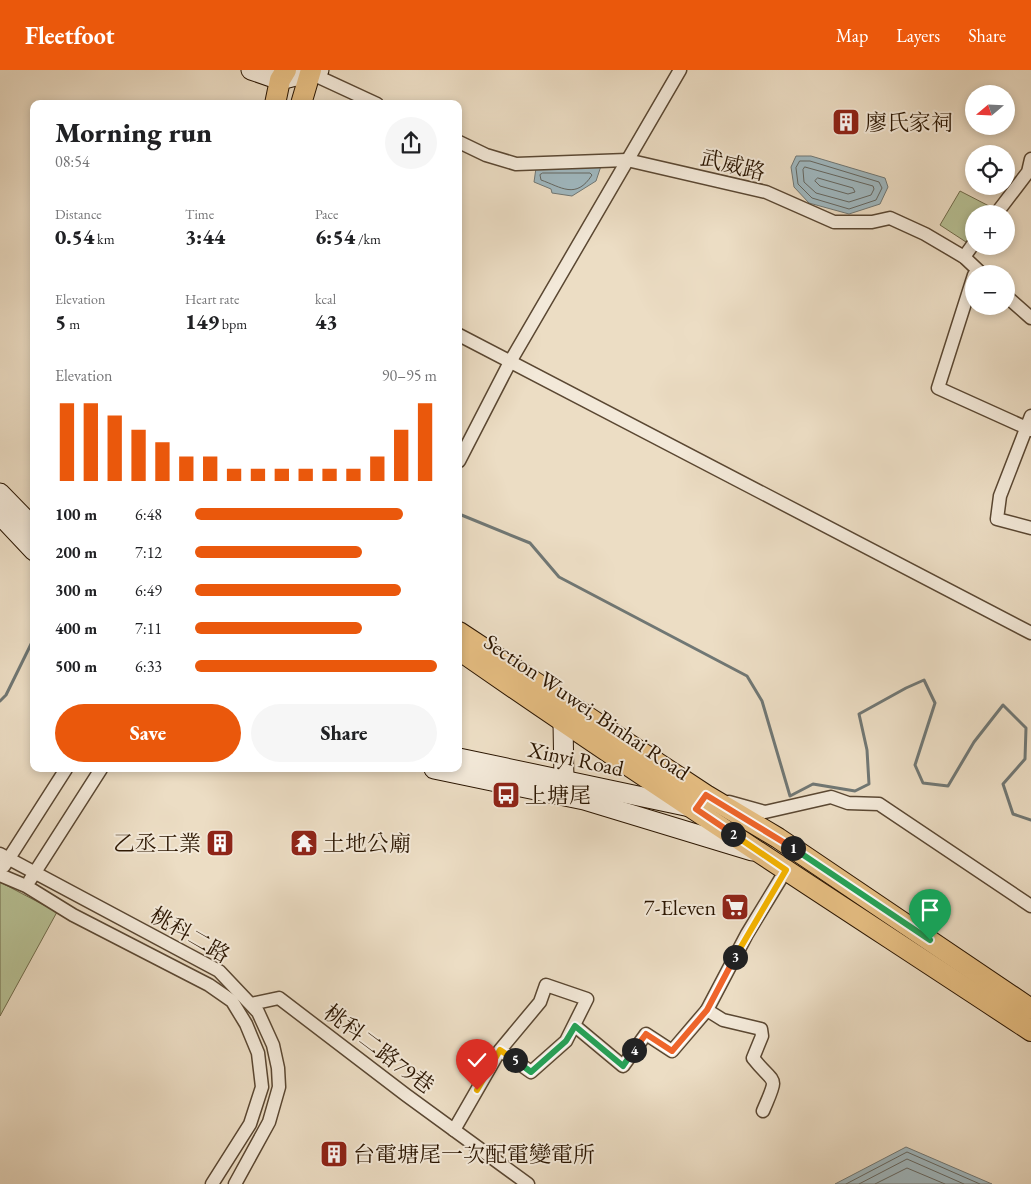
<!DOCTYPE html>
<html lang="en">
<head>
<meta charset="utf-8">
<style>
  :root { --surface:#fff; --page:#f6f6f6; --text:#202124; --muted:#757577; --accent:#ea580c }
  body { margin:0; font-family:"EB Garamond","Noto Serif TC",serif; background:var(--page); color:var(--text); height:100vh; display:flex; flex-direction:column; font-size:19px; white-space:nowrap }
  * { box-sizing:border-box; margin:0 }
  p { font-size:16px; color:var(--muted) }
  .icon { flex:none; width:28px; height:28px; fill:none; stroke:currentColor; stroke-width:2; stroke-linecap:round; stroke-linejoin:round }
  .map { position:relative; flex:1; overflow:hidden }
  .details { position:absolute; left:30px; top:30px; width:432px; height:672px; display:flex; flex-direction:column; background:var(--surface); border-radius:10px; box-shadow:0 2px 8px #0003 }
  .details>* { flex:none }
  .needle { width:32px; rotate:251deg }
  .controls { position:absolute; left:965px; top:15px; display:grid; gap:10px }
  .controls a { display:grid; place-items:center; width:50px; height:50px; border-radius:50%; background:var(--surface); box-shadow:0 2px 8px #0003; font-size:25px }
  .pin { position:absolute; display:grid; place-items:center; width:42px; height:42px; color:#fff; margin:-51px -21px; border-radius:50% 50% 50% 0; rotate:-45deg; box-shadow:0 0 5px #0007 }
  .pin .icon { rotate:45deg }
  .km { position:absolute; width:25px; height:25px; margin:-12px; border-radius:50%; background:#222; color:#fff; font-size:14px; line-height:25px; text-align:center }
  .round { display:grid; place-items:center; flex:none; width:52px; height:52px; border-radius:26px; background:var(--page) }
  .headline { display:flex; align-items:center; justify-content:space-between; height:85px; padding:0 25px }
  h1 { font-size:28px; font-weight:800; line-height:38px }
  .stats { display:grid; grid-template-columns:repeat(3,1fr); gap:8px; height:85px; padding:5px 25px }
  .stats div { display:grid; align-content:center }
  .stats b { font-size:21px; font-weight:800 }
  .stats small { font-size:14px; font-weight:400 }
  .stats p { font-size:14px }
  .chart { height:140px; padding:10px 25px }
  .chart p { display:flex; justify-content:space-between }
  .chart svg { width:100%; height:90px; margin-top:5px; stroke:var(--accent); stroke-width:6 }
  .primary-button { display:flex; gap:10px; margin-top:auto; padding:10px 25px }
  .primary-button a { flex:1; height:58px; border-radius:30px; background:var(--accent); color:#fff; font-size:20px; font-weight:800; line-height:58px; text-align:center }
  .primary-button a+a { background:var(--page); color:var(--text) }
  ul { padding:0 25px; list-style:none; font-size:16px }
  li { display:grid; grid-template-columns:80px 60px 1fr; align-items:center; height:38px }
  li i { height:12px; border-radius:6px; background:var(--accent) }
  header { display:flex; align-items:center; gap:30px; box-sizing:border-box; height:70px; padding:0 25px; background:var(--accent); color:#fff }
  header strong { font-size:24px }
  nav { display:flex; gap:28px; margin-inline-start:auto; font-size:18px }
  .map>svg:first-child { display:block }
  .green { fill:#b7c195; stroke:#706b4b }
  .water { fill:#9fb8c0; stroke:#707774 }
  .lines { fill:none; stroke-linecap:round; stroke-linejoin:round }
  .shore { stroke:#646660; stroke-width:1 }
  .stream { stroke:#707774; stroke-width:3 }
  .street-casing { stroke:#5a4732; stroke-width:15 }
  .secondary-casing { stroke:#2a1501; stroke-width:21 }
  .primary-casing { stroke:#2a1501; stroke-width:22 }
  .street { stroke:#f3e9d9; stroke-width:12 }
  .secondary { stroke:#f3e9d9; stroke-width:19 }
  .primary { stroke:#e6be82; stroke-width:20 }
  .split-1-casing { stroke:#fff; stroke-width:10 }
  .split-2-casing { stroke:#fff; stroke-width:10 }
  .split-3-casing { stroke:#fff; stroke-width:10 }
  .split-4-casing { stroke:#fff; stroke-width:10 }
  .split-5-casing { stroke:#fff; stroke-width:10 }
  .split-6-casing { stroke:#fff; stroke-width:10 }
  .split-1 { stroke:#22a559; stroke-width:6 }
  .split-2 { stroke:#f0652b; stroke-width:6 }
  .split-3 { stroke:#f5b400; stroke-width:6 }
  .split-4 { stroke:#f0652b; stroke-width:6 }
  .split-5 { stroke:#22a559; stroke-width:6 }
  .split-6 { stroke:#f5b400; stroke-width:6 }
  .labels { text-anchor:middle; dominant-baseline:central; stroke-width:4; stroke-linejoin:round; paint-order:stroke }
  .poi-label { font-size:22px; fill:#2a1501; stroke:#f3e9d9; text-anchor:start }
  .street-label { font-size:22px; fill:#2a1501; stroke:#f3e9d9 }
</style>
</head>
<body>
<header>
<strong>Fleetfoot</strong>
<nav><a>Map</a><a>Layers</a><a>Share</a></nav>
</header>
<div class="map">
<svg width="1031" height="1114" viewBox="0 0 1031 1114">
  <rect width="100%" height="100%" fill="#ecddc4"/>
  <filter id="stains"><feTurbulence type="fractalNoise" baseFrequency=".004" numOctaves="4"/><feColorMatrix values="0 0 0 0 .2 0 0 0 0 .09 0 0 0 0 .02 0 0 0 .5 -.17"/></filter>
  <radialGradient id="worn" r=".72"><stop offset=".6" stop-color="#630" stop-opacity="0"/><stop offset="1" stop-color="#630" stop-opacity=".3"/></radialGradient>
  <!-- green -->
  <g class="green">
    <polygon points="960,121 989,136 984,144 974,144 974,160 966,172 940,155"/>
    <polygon points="0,812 57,842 0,946"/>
  </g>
  <!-- water -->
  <g class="water">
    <polygon points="796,86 811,86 885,108 888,117 880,134 849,144 809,133 794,117 791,97"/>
    <polygon points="601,96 596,111 572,126 552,123 551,119 534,112 536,98"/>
    <polygon points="906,1077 992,1114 835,1114"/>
  </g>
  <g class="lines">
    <!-- shore -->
    <g class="shore">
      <polygon points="800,91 810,91 879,112 882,118 876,130 849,139 812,128 798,114 796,98"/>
      <polygon points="805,97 873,116 874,119 871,125 849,132 816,123 804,112 803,100"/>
      <path d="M543 103H590L592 105C576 130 561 117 541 110L540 105Z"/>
      <polygon points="818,108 853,118 855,122 848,124 820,116 815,111"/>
      <polyline points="846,1114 907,1082 980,1114"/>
      <polyline points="859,1114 907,1089 964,1114"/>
      <polyline points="875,1114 907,1098 945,1114"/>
    </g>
    <!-- stream -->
    <g class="stream">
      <polyline points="459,444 530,473 559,507 747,606 762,631 790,726 813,714 855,721 869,714 867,680 859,644 906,618 924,610 935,633 915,695 923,713 948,716 974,672 1003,635 1026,658 1025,689 1003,714 1013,744 1031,750"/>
      <polyline points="0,631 6,625 34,568"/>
    </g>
    <defs>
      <g id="street">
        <polyline points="310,3 377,34"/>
        <polyline points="459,72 486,85 516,94 627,90 766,122 834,152 872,152 890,148 925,164 964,187 982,204"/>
        <polyline points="996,144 1028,102 1031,89"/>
        <polyline points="964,187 974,173"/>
        <polyline points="974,205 938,318 1031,360"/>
        <polyline points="1006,226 1031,248"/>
        <polyline points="459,265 1031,563"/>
        <polyline points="1031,346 1000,426 997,449 1031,458"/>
        <polyline points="459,391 510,292 680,0"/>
        <polyline points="729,732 765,742 831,727 848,733 879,734 1031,836"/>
        <polyline points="0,784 219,901 258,942 273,975 278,998 279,1017 269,1052 235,1114"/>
        <polyline points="4,796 66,699"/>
        <polyline points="0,805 26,816 73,845 209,915 232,931 246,954 258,983 262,1017 250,1054 212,1114"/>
        <polyline points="30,810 101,699"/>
        <polyline points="251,934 279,928 406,1025 528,1114"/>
        <polyline points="707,940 747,864 786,800"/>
        <path d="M575 956 623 996 646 964 672 981 707 940 723 950 761 959 762 966 753 988C776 1017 779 1003 763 1041"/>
        <polyline points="454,1060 500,980 540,932 546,915 587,929 566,971 531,1002 500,980"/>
      </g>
      <g id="secondary">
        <polyline points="251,0 280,10 319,0"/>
        <polyline points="0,423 34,458"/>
        <polyline points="0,445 34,481"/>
        <polyline points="563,653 564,711"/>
        <polyline points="459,688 690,737"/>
        <polyline points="434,699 584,730 752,781"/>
      </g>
      <g id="primary">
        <polyline points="275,34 280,10 286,0"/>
        <polyline points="301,34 311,0"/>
        <polyline points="459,562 706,725 778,768 1031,939"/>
        <path d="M459 580C647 711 840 835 1031 961"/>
      </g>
    </defs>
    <!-- street casing -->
    <use href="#street" class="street-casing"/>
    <!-- secondary casing -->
    <use href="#secondary" class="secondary-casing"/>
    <!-- primary casing -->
    <use href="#primary" class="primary-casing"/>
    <!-- street -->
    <use href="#street" class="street"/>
    <!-- secondary -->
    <use href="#secondary" class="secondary"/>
    <!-- primary -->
    <use href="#primary" class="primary"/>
  </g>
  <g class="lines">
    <defs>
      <polyline id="split-1" points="793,778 930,870"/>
      <polyline id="split-2" points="733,764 696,739 706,725 793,778"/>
      <polyline id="split-3" points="733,764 786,800 735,887"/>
      <polyline id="split-4" points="634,980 646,964 672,981 707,940 735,887"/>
      <polyline id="split-5" points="515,990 531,1002 566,971 575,956 623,996 634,980"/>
      <polyline id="split-6" points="477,1020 500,980 515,990"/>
    </defs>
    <!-- split-1 casing -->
    <use href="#split-1" class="split-1-casing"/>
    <!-- split-2 casing -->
    <use href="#split-2" class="split-2-casing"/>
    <!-- split-3 casing -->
    <use href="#split-3" class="split-3-casing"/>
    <!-- split-4 casing -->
    <use href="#split-4" class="split-4-casing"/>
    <!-- split-5 casing -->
    <use href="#split-5" class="split-5-casing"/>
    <!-- split-6 casing -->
    <use href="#split-6" class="split-6-casing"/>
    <!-- split-1 -->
    <use href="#split-1" class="split-1"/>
    <!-- split-2 -->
    <use href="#split-2" class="split-2"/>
    <!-- split-3 -->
    <use href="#split-3" class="split-3"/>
    <!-- split-4 -->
    <use href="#split-4" class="split-4"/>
    <!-- split-5 -->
    <use href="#split-5" class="split-5"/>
    <!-- split-6 -->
    <use href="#split-6" class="split-6"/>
  </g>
  <!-- icons -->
  <defs>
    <symbol id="building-square" viewBox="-11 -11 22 22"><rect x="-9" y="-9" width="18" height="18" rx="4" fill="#8f2418" stroke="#f3e9d9"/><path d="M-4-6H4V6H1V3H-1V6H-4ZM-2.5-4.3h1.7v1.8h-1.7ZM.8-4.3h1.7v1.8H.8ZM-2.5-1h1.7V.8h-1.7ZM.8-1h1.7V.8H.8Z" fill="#fff"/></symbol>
    <symbol id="bus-square" viewBox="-11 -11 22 22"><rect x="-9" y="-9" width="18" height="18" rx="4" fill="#8f2418" stroke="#f3e9d9"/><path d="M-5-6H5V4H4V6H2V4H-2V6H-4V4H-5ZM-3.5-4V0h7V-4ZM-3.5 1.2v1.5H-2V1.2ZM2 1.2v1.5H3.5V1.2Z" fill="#fff"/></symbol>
    <symbol id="temple-square" viewBox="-11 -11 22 22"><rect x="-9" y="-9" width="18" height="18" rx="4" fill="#8f2418" stroke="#f3e9d9"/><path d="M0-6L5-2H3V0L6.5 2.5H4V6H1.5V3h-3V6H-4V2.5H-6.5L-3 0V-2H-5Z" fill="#fff"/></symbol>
    <symbol id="supermarket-square" viewBox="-11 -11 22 22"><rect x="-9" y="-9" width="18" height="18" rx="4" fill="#8f2418" stroke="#f3e9d9"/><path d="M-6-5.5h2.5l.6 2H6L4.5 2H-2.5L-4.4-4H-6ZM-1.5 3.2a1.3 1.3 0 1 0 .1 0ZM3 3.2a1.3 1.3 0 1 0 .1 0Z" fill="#fff"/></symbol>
  </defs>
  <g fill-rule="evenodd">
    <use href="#building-square" x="830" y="36" width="32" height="32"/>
    <use href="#bus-square" x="490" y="709" width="32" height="32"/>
    <use href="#building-square" x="204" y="757" width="32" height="32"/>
    <use href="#temple-square" x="288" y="757" width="32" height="32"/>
    <use href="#supermarket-square" x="719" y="821" width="32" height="32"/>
    <use href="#building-square" x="318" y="1068" width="32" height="32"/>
  </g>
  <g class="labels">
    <!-- poi labels -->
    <g class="poi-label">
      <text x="865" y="52">廖氏家祠</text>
      <text x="525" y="725">上塘尾</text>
      <text x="201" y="773" text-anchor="end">乙丞工業</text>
      <text x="323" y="773">土地公廟</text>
      <text x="716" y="837" text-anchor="end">7-Eleven</text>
      <text x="353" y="1084">台電塘尾一次配電變電所</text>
    </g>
    <!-- street labels -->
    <g class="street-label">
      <text transform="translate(733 95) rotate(14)">武威路</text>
      <text transform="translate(587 637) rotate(34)">Section Wuwei, Binhai Road</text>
      <text transform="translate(576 689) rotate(12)">Xinyi Road</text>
      <text transform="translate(190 865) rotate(30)">桃科二路</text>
      <text transform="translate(379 979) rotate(37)">桃科二路79巷</text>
    </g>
  </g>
  <rect width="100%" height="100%" filter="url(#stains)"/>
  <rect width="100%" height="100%" fill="url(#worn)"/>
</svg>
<div class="controls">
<a><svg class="needle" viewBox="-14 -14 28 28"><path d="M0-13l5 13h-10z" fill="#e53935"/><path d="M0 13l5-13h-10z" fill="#757577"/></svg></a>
<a><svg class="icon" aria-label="locate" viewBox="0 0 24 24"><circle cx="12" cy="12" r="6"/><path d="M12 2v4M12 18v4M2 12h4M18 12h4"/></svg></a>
<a>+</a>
<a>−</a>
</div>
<div class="pin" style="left:930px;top:870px;background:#1e9e55"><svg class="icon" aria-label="arrive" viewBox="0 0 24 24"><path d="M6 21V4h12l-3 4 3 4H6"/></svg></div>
<div class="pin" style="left:477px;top:1020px;background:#d93025"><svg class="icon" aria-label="check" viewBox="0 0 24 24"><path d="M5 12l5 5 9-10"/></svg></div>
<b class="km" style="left:793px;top:778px">1</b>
<b class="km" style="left:733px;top:764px">2</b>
<b class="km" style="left:735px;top:887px">3</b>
<b class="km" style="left:634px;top:980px">4</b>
<b class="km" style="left:515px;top:990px">5</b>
<section class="details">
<div class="headline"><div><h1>Morning run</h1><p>08:54</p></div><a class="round"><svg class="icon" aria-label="share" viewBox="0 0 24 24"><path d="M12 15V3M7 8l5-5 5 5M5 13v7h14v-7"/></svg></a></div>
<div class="stats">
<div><p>Distance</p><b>0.54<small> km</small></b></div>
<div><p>Time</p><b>3:44</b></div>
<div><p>Pace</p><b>6:54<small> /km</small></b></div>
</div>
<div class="stats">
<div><p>Elevation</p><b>5<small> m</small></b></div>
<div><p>Heart rate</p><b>149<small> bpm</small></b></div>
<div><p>kcal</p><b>43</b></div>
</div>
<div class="chart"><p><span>Elevation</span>90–95 m</p>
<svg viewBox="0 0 160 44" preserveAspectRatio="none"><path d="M5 44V6M15 44V6M25 44V12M35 44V19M45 44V25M55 44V32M65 44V32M75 44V38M85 44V38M95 44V38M105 44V38M115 44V38M125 44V38M135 44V32M145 44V19M155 44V6"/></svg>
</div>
<ul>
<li><b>100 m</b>6:48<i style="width:86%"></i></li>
<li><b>200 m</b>7:12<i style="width:69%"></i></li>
<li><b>300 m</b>6:49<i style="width:85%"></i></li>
<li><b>400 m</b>7:11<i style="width:69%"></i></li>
<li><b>500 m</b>6:33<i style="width:100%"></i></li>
</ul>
<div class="primary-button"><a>Save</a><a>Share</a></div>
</section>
</div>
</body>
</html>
